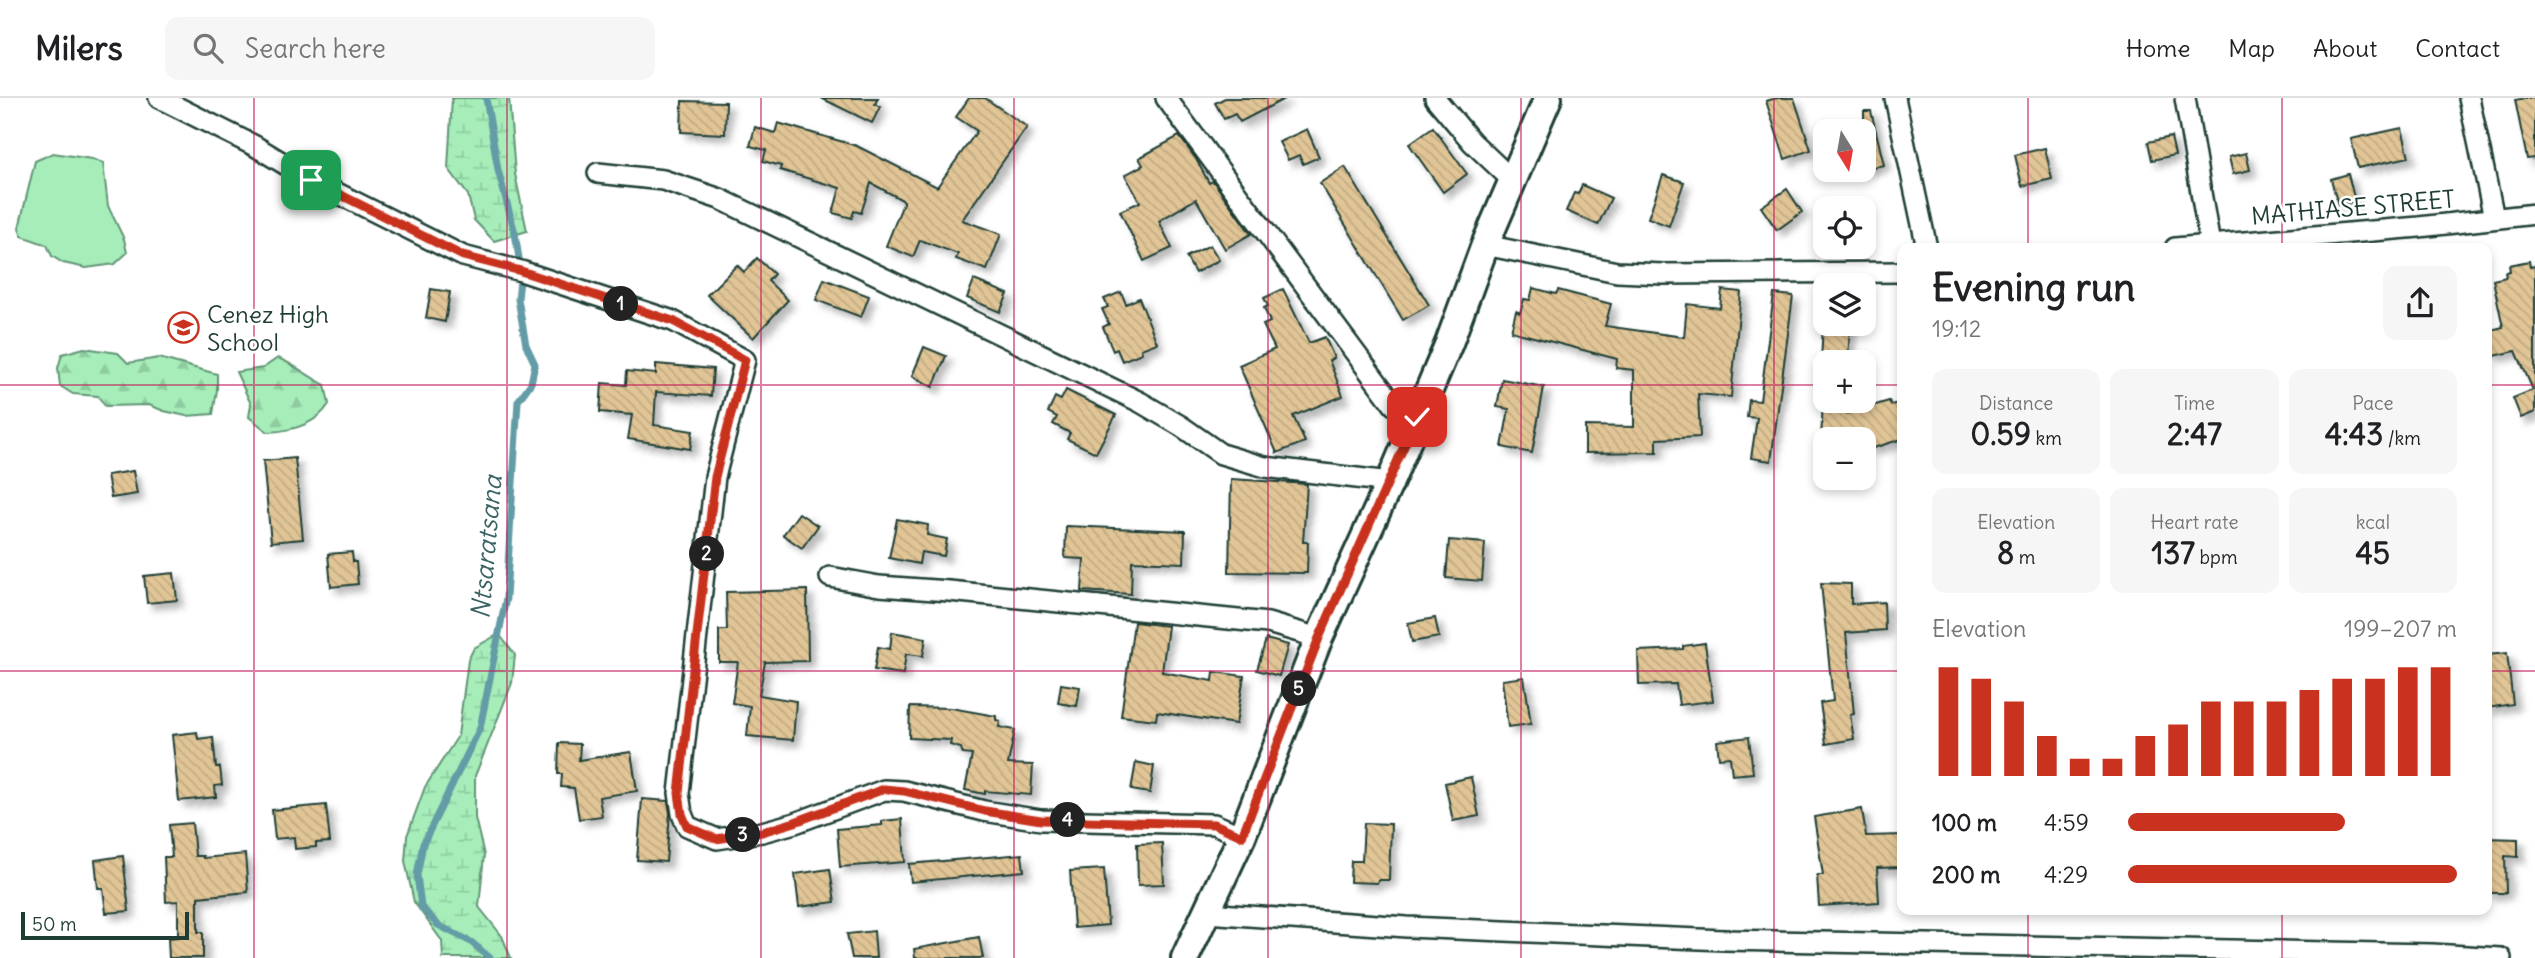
<!DOCTYPE html>
<html lang="en">
<head>
<meta charset="utf-8">
<style>
  :root { --surface:#fff; --page:#f6f6f6; --text:#202124; --muted:#757577; --line:#e0e0e0; --accent:#c8321e }
  body { margin:0; font-family:Delius,sans-serif; background:var(--page); color:var(--text); height:100vh; display:flex; flex-direction:column; font-size:26px; white-space:nowrap }
  * { box-sizing:border-box; margin:0 }
  p { font-size:23px; color:var(--muted) }
  .icon { flex:none; width:38px; height:38px; fill:none; stroke:currentColor; stroke-width:2; stroke-linecap:round; stroke-linejoin:round }
  .map { position:relative; flex:1; overflow:hidden }
  .side { position:absolute; left:1897px; top:145px; width:595px; height:672px; display:flex; flex-direction:column; background:var(--surface); border-radius:14px; box-shadow:0 4px 10px #0003 }
  .side>* { flex:none }
  .needle { width:46px; rotate:169deg }
  .tools { position:absolute; left:1813px; top:21px; display:grid; gap:14px }
  .tools a { display:grid; place-items:center; width:63px; height:63px; border-radius:14px; background:var(--surface); box-shadow:0 4px 10px #0003; font-size:35px }
  .scale { position:absolute; left:21px; bottom:18px; width:168px; box-sizing:border-box; padding-left:7px; border:4px solid #1f3d34; border-top:0; font-size:19px; line-height:24px; white-space:nowrap; color:#1f3d34; -webkit-text-stroke:5px #fff; paint-order:stroke }
  .pin { position:absolute; display:grid; place-items:center; width:60px; height:60px; color:#fff; margin:-30px; border-radius:14px; box-shadow:0 4px 10px #0006 }
  .km { position:absolute; width:35px; height:35px; margin:-18px; border-radius:50%; background:#222; color:#fff; font-size:19px; line-height:35px; text-align:center }
  .round { display:grid; place-items:center; flex:none; width:74px; height:74px; border-radius:14px; background:var(--page) }
  .summary { display:flex; align-items:center; justify-content:space-between; height:119px; padding:0 35px }
  h1 { font-size:38px; font-weight:700; line-height:52px }
  .figures { display:grid; grid-template-columns:repeat(3,1fr); gap:10px; height:119px; padding:7px 35px }
  .figures div { display:grid; align-content:center; border-radius:14px; background:var(--page); text-align:center }
  .figures b { font-size:30px; font-weight:700 }
  .figures small { font-size:19px; font-weight:400 }
  .figures p { font-size:19px }
  .chart { height:196px; padding:14px 35px }
  .chart p { display:flex; justify-content:space-between }
  .chart svg { width:100%; height:126px; margin-top:7px; stroke:var(--accent); stroke-width:6 }
  ul { padding:0 35px; list-style:none; font-size:23px }
  li { display:grid; grid-template-columns:112px 84px 1fr; align-items:center; height:52px }
  li i { height:18px; border-radius:9px; background:var(--accent) }
  header { display:flex; align-items:center; gap:42px; box-sizing:border-box; height:98px; padding:0 35px; background:var(--surface); border-bottom:2px solid var(--line) }
  header strong { font-size:33px }
  nav { display:flex; gap:38px; margin-inline-start:auto; font-size:24px }
  .search { width:490px; height:63px; background:var(--page); display:flex; align-items:center; gap:18px; box-sizing:border-box; padding:0 24px; border-radius:14px; color:var(--muted); font-size:26px }
  .map>svg:first-child { display:block }
  .green { fill:#a6edb9; stroke:#629576; stroke-width:2 }
  .forest { fill:url(#forest-firs); stroke:#629576; stroke-width:2 }
  .wetland { fill:url(#wetland-marsh); stroke:#629576; stroke-width:2 }
  .lines { fill:none; stroke-linecap:round; stroke-linejoin:round }
  .stream { stroke:#639ca6; stroke-width:7 }
  .building { fill:url(#building-back-hatch); stroke:#1f3d34; stroke-width:2; filter:url(#shadow) }
  .street-casing { stroke:#1f3d34; stroke-width:24 }
  .secondary-casing { stroke:#1f3d34; stroke-width:32 }
  .street { stroke:#fff; stroke-width:19 }
  .secondary { stroke:#fff; stroke-width:26 }
  .route-casing { stroke:#fff; stroke-width:14 }
  .route { stroke:#c8321e; stroke-width:9 }
  .grid { fill:none; stroke:#c2185b; stroke-width:2; stroke-opacity:0.55 }
  .labels { text-anchor:middle; dominant-baseline:central; stroke-width:5; stroke-linejoin:round; paint-order:stroke }
  .street-label { font-size:24px; fill:#1f3d34; stroke:#fff }
  .poi-label { font-size:24px; fill:#1f3d34; stroke:#fff; text-anchor:start }
  .water-label { font-size:26px; font-style:italic; fill:#3c6464; stroke:#fff }
</style>
</head>
<body>
<header>
<strong>Milers</strong>
<div class="search"><svg class="icon" aria-label="search" viewBox="0 0 24 24"><circle cx="10" cy="10" r="6"/><path d="M15 15l6 6"/></svg>Search here</div>
<nav><a>Home</a><a>Map</a><a>About</a><a>Contact</a></nav>
</header>
<div class="map">
<svg width="2535" height="860" viewBox="0 0 2535 860">
  <defs>
    <pattern id="forest-firs" width="22" height="20" patternUnits="userSpaceOnUse" patternTransform="scale(1.75)"><rect width="22" height="20" fill="#a6edb9"/><path d="M5 1l3.5 6h-7zM16 11l3.5 6h-7z" fill="#8ecca0"/></pattern>
    <pattern id="wetland-marsh" width="20" height="14" patternUnits="userSpaceOnUse" patternTransform="scale(1.75)"><rect width="20" height="14" fill="#a6edb9"/><path d="M1 5h8M5 5V1M11 12h8M15 12V8" fill="none" stroke="#8ecca0"/></pattern>
    <pattern id="building-back-hatch" width="6" height="6" patternUnits="userSpaceOnUse" patternTransform="scale(1.75)"><rect width="6" height="6" fill="#e1c596"/><path d="M-1 5l2 2M0 0l6 6M5-1l2 2" fill="none" stroke="#c1aa82"/></pattern>
    <filter id="shadow"><feDropShadow dx="6" dy="6" stdDeviation="3.5" flood-color="#0004"/></filter>
  </defs>
  <rect width="100%" height="100%" fill="#fff"/>
  <filter id="ink" filterUnits="userSpaceOnUse"><feTurbulence type="fractalNoise" baseFrequency=".0143" numOctaves="2"/><feDisplacementMap in="SourceGraphic" scale="14" xChannelSelector="R" yChannelSelector="G"/><feConvolveMatrix kernelMatrix="1 2 1 2 8 2 1 2 1" color-interpolation-filters="sRGB"/></filter>
  <g filter="url(#ink)">
    <!-- green -->
    <polygon class="green" points="53,55 92,61 103,65 108,108 124,141 127,155 115,166 86,170 63,165 52,158 47,147 22,138 19,130 35,63"/>
    <!-- forest -->
    <g class="forest">
      <polygon points="84,250 118,255 128,265 159,260 217,276 217,292 213,316 186,318 164,313 149,307 105,308 98,298 73,296 60,288 58,270 62,256"/>
      <path d="M278 260C295 267 308 278 325 287L329 306C316 327 292 333 268 334L249 319 251 306 236 274 263 270Z"/>
    </g>
    <!-- wetland -->
    <g class="wetland">
      <polygon points="452,0 509,0 515,76 527,133 494,143 474,122 468,97 448,70"/>
      <polygon points="499,536 515,557 512,585 475,678 475,720 484,757 479,809 502,838 511,860 443,860 442,843 414,804 405,763 407,738 425,689 458,638 468,562 474,550"/>
    </g>
    <g class="lines">
      <!-- stream -->
      <polyline class="stream" points="486,0 498,72 515,135 521,173 518,201 526,247 535,266 531,285 518,303 506,500 480,630 423,746 417,777 421,809 438,827 471,844 490,860"/>
    </g>
    <!-- building -->
    <g class="building">
      <polygon points="821,0 878,0 875,6 880,9 872,25"/>
      <polygon points="969,0 985,0 1027,29 962,122 1001,136 987,172 956,161 958,156 920,142 913,159 886,148 904,103 871,85 861,115 854,113 852,120 833,115 840,90 780,72 781,68 763,63 766,52 750,48 755,29 775,35 778,25 857,48 937,89 977,33 956,19"/>
      <polygon points="1225,0 1286,0 1240,24 1235,16 1224,21 1215,5"/>
      <polygon points="1777,0 1794,0 1811,52 1785,61 1766,3"/>
      <polygon points="2526,0 2535,0 2535,60 2527,61 2515,2"/>
      <polygon points="682,3 726,4 725,36 681,34"/>
      <polygon points="1864,13 1871,13 1884,67 1864,71"/>
      <polygon points="1433,29 1467,76 1443,94 1409,46"/>
      <polygon points="2402,30 2409,59 2358,70 2351,41"/>
      <polygon points="1307,31 1319,59 1303,66 1299,57 1288,62 1279,44"/>
      <polygon points="1179,38 1196,61 1209,85 1213,83 1251,136 1225,151 1196,101 1159,123 1172,150 1144,163 1120,113 1140,104 1125,77 1143,67 1139,60"/>
      <polygon points="2171,39 2175,57 2152,62 2148,44"/>
      <polygon points="2045,50 2052,81 2022,88 2015,57"/>
      <polygon points="2246,55 2250,72 2233,76 2229,59"/>
      <polygon points="1345,69 1429,207 1403,222 1320,85"/>
      <polygon points="2348,76 2355,103 2338,107 2331,81"/>
      <polygon points="1663,77 1684,84 1669,128 1648,120"/>
      <polygon points="1582,87 1611,100 1598,127 1566,113 1574,95 1578,96"/>
      <polygon points="1787,91 1802,114 1777,132 1761,109"/>
      <polygon points="1210,147 1219,162 1195,175 1186,159"/>
      <polygon points="757,160 774,176 768,183 788,202 753,240 707,197 737,167 744,174"/>
      <polygon points="2529,163 2530,169 2535,168 2535,314 2521,320 2513,300 2533,292 2516,253 2494,258 2493,252 2487,253 2487,233 2503,229 2493,182 2506,179 2505,174 2510,173 2509,167"/>
      <polygon points="824,181 869,198 861,219 816,202"/>
      <polygon points="974,182 1008,196 1000,214 967,200"/>
      <polygon points="1533,190 1556,196 1558,192 1611,206 1605,228 1684,239 1687,206 1720,210 1722,192 1741,194 1731,299 1698,296 1700,339 1657,341 1657,354 1585,355 1585,328 1634,329 1634,272 1616,270 1617,261 1511,233 1516,213 1520,215 1524,201 1530,202"/>
      <polygon points="431,191 450,194 445,224 426,220"/>
      <polygon points="1283,191 1309,245 1325,239 1334,260 1329,262 1343,298 1293,318 1305,344 1277,355 1239,267 1275,251 1263,227 1270,224 1264,210 1268,208 1264,200"/>
      <polygon points="1121,194 1126,206 1139,200 1157,245 1141,251 1142,255 1122,263 1117,251 1113,253 1103,229 1109,226 1102,211 1108,209 1104,201"/>
      <polygon points="1774,196 1793,198 1771,363 1751,360 1757,320 1747,319 1749,302 1760,303"/>
      <polygon points="1823,226 1850,226 1848,264 1821,264"/>
      <polygon points="924,249 946,258 933,289 912,278"/>
      <polygon points="656,266 713,271 711,298 656,294 654,327 693,333 690,351 628,341 632,317 600,314 602,285 626,287 627,273 656,276"/>
      <polygon points="1502,281 1544,289 1532,355 1502,349 1509,311 1497,309"/>
      <polygon points="1066,292 1116,317 1096,355 1067,341 1070,335 1053,326 1057,319 1048,314 1055,299 1061,302"/>
      <polygon points="1823,303 1846,303 1846,316 1889,303 1891,307 1902,304 1902,341 1870,351 1867,341 1821,341"/>
      <polygon points="295,360 303,441 271,444 263,363"/>
      <polygon points="133,373 137,396 111,400 107,377"/>
      <polygon points="1231,381 1307,386 1303,444 1308,444 1307,475 1229,474"/>
      <polygon points="799,415 818,428 802,450 783,437"/>
      <polygon points="897,421 928,427 927,437 947,441 944,458 921,454 919,466 889,460"/>
      <polygon points="1066,428 1185,433 1184,465 1132,463 1131,496 1082,493 1084,461 1065,460"/>
      <polygon points="1449,442 1485,445 1482,483 1446,480"/>
      <polygon points="352,454 353,464 356,464 358,486 331,489 328,456"/>
      <polygon points="174,475 177,502 147,505 144,478"/>
      <polygon points="1821,485 1851,486 1851,506 1884,504 1885,532 1846,535 1854,616 1850,617 1854,641 1826,646 1820,605 1833,603"/>
      <polygon points="807,492 808,563 765,564 759,597 796,603 793,642 747,638 750,608 732,605 738,564 719,564 719,532 727,532 726,494"/>
      <polygon points="1435,520 1439,539 1412,544 1408,525"/>
      <polygon points="1134,524 1168,528 1162,574 1213,583 1214,574 1244,578 1236,626 1157,614 1156,622 1121,618"/>
      <polygon points="892,534 926,540 923,558 906,556 903,576 874,572 878,549 890,551"/>
      <polygon points="1266,541 1288,547 1279,578 1257,572"/>
      <polygon points="1705,545 1713,603 1679,607 1676,586 1639,587 1638,553 1683,551 1683,548"/>
      <polygon points="2507,555 2513,606 2487,610 2487,557"/>
      <polygon points="1524,579 1531,626 1508,629 1502,582"/>
      <polygon points="1061,586 1080,589 1077,608 1058,605"/>
      <polygon points="910,609 951,610 996,618 996,622 1000,623 999,629 1015,632 1008,666 1033,667 1031,697 985,693 985,696 965,692 972,657 963,656 961,650 950,647 951,642 909,640"/>
      <polygon points="197,634 198,641 213,639 216,669 220,669 222,687 215,688 216,699 179,703 172,637"/>
      <polygon points="1749,639 1753,675 1732,677 1730,659 1719,660 1717,643"/>
      <polygon points="559,645 580,646 579,662 631,654 637,693 599,699 602,718 579,721 574,690 561,689 562,676 558,676"/>
      <polygon points="1136,664 1154,668 1150,695 1131,692"/>
      <polygon points="1471,679 1479,718 1453,723 1445,685"/>
      <polygon points="642,701 668,703 670,715 666,764 637,762"/>
      <polygon points="326,707 330,744 316,745 316,749 295,751 294,739 275,741 272,712"/>
      <polygon points="1862,711 1866,738 1902,737 1902,769 1877,770 1879,804 1819,808 1817,777 1823,777 1814,719"/>
      <polygon points="902,721 905,764 840,769 837,731 882,727 882,723"/>
      <polygon points="192,725 195,758 203,758 203,760 245,756 248,794 198,799 198,834 203,834 203,860 169,860 168,840 178,839 178,803 166,804 164,759 172,759 169,727"/>
      <polygon points="1364,725 1391,726 1389,782 1378,782 1377,785 1350,784 1351,763 1362,763"/>
      <polygon points="2487,740 2518,741 2518,759 2505,758 2506,795 2487,795"/>
      <polygon points="1162,745 1164,786 1138,787 1137,746"/>
      <polygon points="1022,756 1024,773 911,784 909,766"/>
      <polygon points="123,758 129,813 106,815 103,790 98,790 95,762"/>
      <polygon points="830,771 835,804 799,809 795,776"/>
      <polygon points="1104,771 1108,827 1074,830 1070,773"/>
      <polygon points="874,833 876,860 852,860 847,836"/>
      <polygon points="979,839 983,860 915,860 914,851"/>
    </g>
    <g class="lines">
      <defs>
        <g id="street">
          <polyline points="159,0 255,48 311,82 463,158 521,173 673,223 745,262 715,379 679,695 682,716 687,728 717,741 762,734 795,725 884,692 904,693 984,713 1041,722 1214,726 1242,738"/>
          <polyline points="1166,0 1394,307 1417,319"/>
          <polyline points="1435,0 1472,44 1512,82"/>
          <polyline points="1895,0 1927,150"/>
          <polyline points="2185,0 2210,147"/>
          <polyline points="2469,0 2494,120"/>
          <polyline points="598,75 663,82 720,101 1140,304 1181,328 1221,356 1265,369 1390,384"/>
          <polyline points="1485,147 1617,174 1663,176 1902,174"/>
          <polyline points="2175,150 2419,129 2535,116"/>
          <polyline points="830,479 879,488 949,493 1268,525 1319,540"/>
          <polyline points="1206,815 1407,829 1724,842 2432,856 2501,860"/>
        </g>
        <polyline id="secondary" points="1185,860 1242,738 1319,540 1390,384 1449,245 1485,147 1548,0"/>
      </defs>
      <!-- street casing -->
      <use href="#street" class="street-casing"/>
      <!-- secondary casing -->
      <use href="#secondary" class="secondary-casing"/>
      <!-- street -->
      <use href="#street" class="street"/>
      <!-- secondary -->
      <use href="#secondary" class="secondary"/>
    </g>
  </g>
  <g class="lines" filter="url(#ink)">
    <defs>
      <polyline id="route" points="311,82 463,158 521,173 673,223 745,262 715,379 679,695 682,716 687,728 716,741 762,734 795,724 884,691 904,693 985,713 1041,722 1214,726 1242,738 1319,540 1417,319"/>
    </defs>
    <!-- route casing -->
    <use href="#route" class="route-casing"/>
    <!-- route -->
    <use href="#route" class="route"/>
  </g>
  <!-- grid -->
  <path class="grid" d="M254 0V860M507 0V860M761 0V860M1014 0V860M1268 0V860M1521 0V860M1774 0V860M2028 0V150M2282 0V150M0 287H1825M1864 287H1902M2487 287H2535M0 573H1902M2487 573H2535M2028 812V860M2282 812V860"/>
  <!-- icons -->
  <defs>
    <symbol id="school-ring" viewBox="-11 -11 22 22"><circle r="9.5" fill="#fff" stroke="#c8321e" stroke-width="1.5"/><path d="M0-5L7-2L0 1L-7-2ZM-4 1L0 2.5L4 1V4Q0 6-4 4Z" fill="#c8321e"/></symbol>
  </defs>
  <g fill-rule="evenodd">
    <use href="#school-ring" x="166" y="212" width="35" height="35"/>
  </g>
  <g class="labels">
    <!-- street labels -->
    <g class="street-label">
      <text transform="translate(2353 109) rotate(-5)">MATHIASE STREET</text>
    </g>
    <!-- poi labels -->
    <g class="poi-label">
      <text x="207" y="216">Cenez High<tspan x="207" dy="28">School</tspan></text>
    </g>
    <!-- water labels -->
    <g class="water-label">
      <text transform="translate(486 449) rotate(-85)">Ntsaratsana</text>
    </g>
  </g>
</svg>
<div class="tools">
<a><svg class="needle" viewBox="-14 -14 28 28"><path d="M0-13l5 13h-10z" fill="#e53935"/><path d="M0 13l5-13h-10z" fill="#757577"/></svg></a>
<a><svg class="icon" aria-label="locate" viewBox="0 0 24 24"><circle cx="12" cy="12" r="6"/><path d="M12 2v4M12 18v4M2 12h4M18 12h4"/></svg></a>
<a><svg class="icon" aria-label="layers" viewBox="0 0 24 24"><path d="M12 4l9 5-9 5-9-5zM3 14l9 5 9-5"/></svg></a>
<a>+</a>
<a>−</a>
</div>
<div class="scale">50 m</div>
<div class="pin" style="left:311px;top:82px;background:#1e9e55"><svg class="icon" aria-label="arrive" viewBox="0 0 24 24"><path d="M6 21V4h12l-3 4 3 4H6"/></svg></div>
<div class="pin" style="left:1417px;top:319px;background:#d93025"><svg class="icon" aria-label="check" viewBox="0 0 24 24"><path d="M5 12l5 5 9-10"/></svg></div>
<b class="km" style="left:621px;top:206px">1</b>
<b class="km" style="left:707px;top:456px">2</b>
<b class="km" style="left:743px;top:737px">3</b>
<b class="km" style="left:1068px;top:722px">4</b>
<b class="km" style="left:1299px;top:591px">5</b>
<section class="side">
<div class="summary"><div><h1>Evening run</h1><p>19:12</p></div><a class="round"><svg class="icon" aria-label="share" viewBox="0 0 24 24"><path d="M12 15V3M7 8l5-5 5 5M5 13v7h14v-7"/></svg></a></div>
<div class="figures">
<div><p>Distance</p><b>0.59<small> km</small></b></div>
<div><p>Time</p><b>2:47</b></div>
<div><p>Pace</p><b>4:43<small> /km</small></b></div>
</div>
<div class="figures">
<div><p>Elevation</p><b>8<small> m</small></b></div>
<div><p>Heart rate</p><b>137<small> bpm</small></b></div>
<div><p>kcal</p><b>45</b></div>
</div>
<div class="chart"><p><span>Elevation</span>199–207 m</p>
<svg viewBox="0 0 160 44" preserveAspectRatio="none"><path d="M5 44V6M15 44V10M25 44V18M35 44V30M45 44V38M55 44V38M65 44V30M75 44V26M85 44V18M95 44V18M105 44V18M115 44V14M125 44V10M135 44V10M145 44V6M155 44V6"/></svg>
</div>
<ul>
<li><b>100 m</b>4:59<i style="width:66%"></i></li>
<li><b>200 m</b>4:29<i style="width:100%"></i></li>
</ul>
</section>
</div>
</body>
</html>
